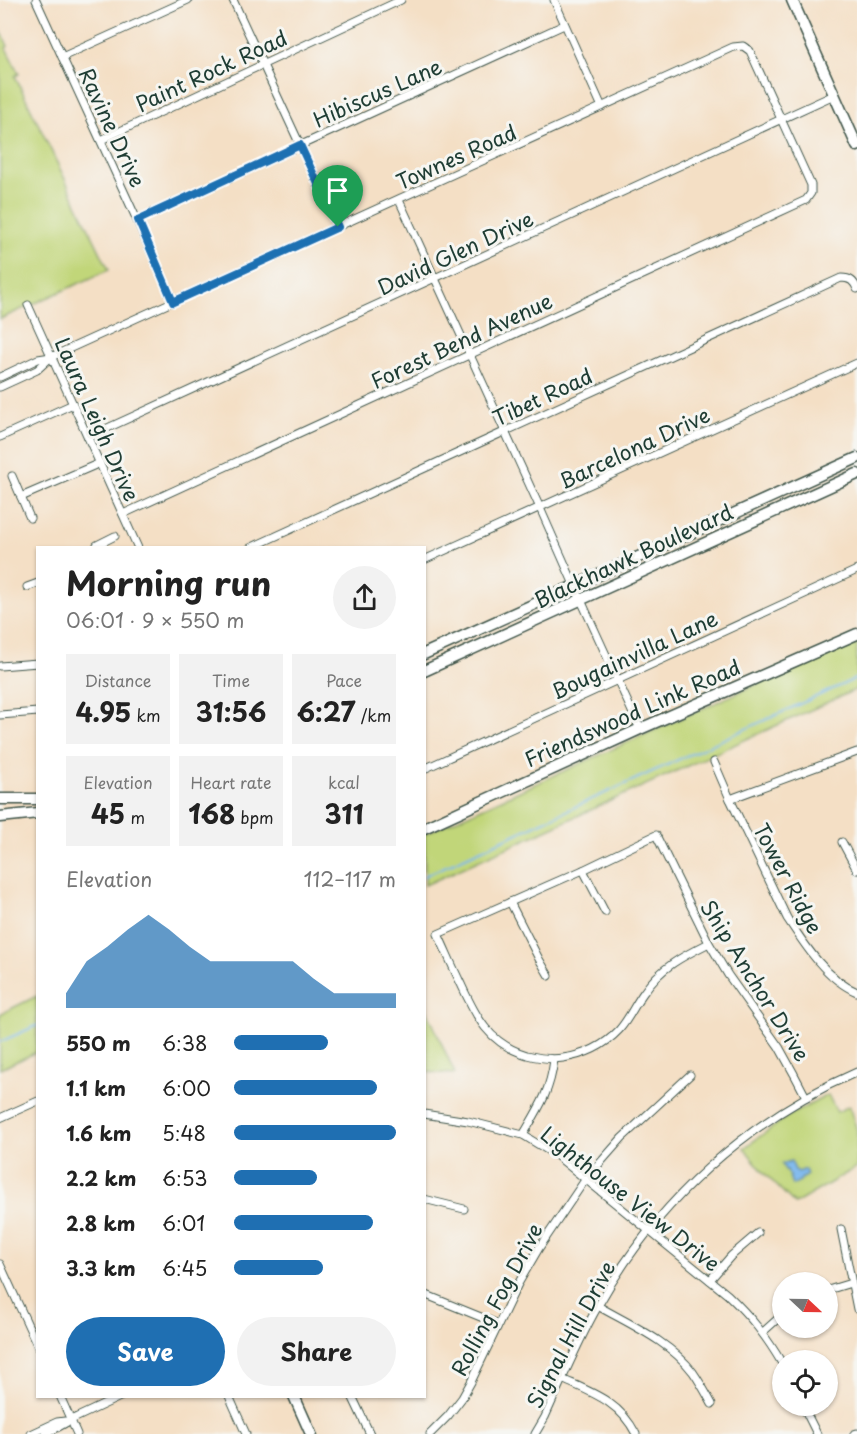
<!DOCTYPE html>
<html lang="en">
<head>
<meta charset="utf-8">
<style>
  :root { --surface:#fff; --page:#f2f2f2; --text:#222; --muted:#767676; --accent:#1f6fb2 }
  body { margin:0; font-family:"Playpen Sans",sans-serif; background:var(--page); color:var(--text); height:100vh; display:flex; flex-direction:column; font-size:22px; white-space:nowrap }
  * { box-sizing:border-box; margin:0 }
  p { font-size:20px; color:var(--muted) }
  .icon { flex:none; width:33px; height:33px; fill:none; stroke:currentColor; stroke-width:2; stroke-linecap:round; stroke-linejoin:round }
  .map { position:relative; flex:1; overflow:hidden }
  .side { position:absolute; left:36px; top:546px; width:390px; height:852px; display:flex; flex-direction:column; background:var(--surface); border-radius:0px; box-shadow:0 2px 4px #0004 }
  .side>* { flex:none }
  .needle { width:39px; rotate:112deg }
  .controls { position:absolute; left:772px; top:1272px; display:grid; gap:12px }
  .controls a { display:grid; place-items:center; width:66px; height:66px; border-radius:50%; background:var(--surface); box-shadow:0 2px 4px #0004; font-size:30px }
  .pin { position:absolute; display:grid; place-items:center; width:51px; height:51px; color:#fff; margin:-62px -26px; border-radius:50% 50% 50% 0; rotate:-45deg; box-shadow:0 0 6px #0007 }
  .pin .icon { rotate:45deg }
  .round { display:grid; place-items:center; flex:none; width:63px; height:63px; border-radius:32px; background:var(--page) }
  .overview { display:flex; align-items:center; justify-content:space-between; height:102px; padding:0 30px }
  h1 { font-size:33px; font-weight:700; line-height:45px }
  .figures { display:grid; grid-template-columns:repeat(3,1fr); gap:9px; height:102px; padding:6px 30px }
  .figures div { display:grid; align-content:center; border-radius:0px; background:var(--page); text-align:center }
  .figures b { font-size:26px; font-weight:700 }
  .figures small { font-size:16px; font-weight:400 }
  .figures p { font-size:16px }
  .chart { height:168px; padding:12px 30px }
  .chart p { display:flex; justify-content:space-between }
  .chart svg { width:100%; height:108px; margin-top:6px; fill:var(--accent); opacity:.7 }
  .cta { display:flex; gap:12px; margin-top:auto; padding:12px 30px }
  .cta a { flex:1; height:69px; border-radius:36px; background:var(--accent); color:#fff; font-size:24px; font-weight:700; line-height:69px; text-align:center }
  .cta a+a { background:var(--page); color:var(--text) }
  ul { padding:0 30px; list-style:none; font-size:20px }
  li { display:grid; grid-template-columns:96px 72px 1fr; align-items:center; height:45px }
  li i { height:15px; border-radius:8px; background:var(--accent) }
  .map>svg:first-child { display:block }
  .green { fill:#c1d679; stroke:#708a56; stroke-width:1.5 }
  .water { fill:#7bb7ed; stroke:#4d7a90; stroke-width:1.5 }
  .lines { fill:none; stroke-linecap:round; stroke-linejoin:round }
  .stream { stroke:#7bb7ed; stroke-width:2 }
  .street-casing { stroke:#3f554a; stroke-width:9 }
  .secondary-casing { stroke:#3f554a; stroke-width:13 }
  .street { stroke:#fff; stroke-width:7 }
  .secondary { stroke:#fff; stroke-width:10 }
  .route-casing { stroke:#fff; stroke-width:12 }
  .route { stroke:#1f6fb2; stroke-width:8 }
  .labels { text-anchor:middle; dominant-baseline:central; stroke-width:6; stroke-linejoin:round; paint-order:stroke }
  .street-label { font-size:21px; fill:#1f3d34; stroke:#f6f6f2 }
</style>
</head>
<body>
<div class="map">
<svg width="857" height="1434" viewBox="0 0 857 1434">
  <rect width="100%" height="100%" fill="#f6f6f2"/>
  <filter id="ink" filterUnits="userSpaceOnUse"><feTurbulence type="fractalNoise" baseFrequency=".0167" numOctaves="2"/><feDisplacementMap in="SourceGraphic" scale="12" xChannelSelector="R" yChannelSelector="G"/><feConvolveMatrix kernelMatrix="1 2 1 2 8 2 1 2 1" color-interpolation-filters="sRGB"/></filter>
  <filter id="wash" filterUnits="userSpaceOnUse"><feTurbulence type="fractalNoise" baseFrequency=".008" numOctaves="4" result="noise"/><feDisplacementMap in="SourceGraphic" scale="24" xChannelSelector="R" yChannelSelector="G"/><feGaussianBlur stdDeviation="1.35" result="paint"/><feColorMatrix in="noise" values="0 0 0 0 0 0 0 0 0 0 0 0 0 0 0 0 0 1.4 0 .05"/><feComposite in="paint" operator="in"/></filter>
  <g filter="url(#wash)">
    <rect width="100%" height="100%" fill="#f4dfc5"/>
    <!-- green -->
    <g class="green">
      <polygon points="0,29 8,46 6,48 19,74 15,76 109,270 0,319"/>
      <polygon points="857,639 857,689 425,885 424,834"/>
      <polygon points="37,996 37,1052 0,1069 0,1014"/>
      <polygon points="424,1006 425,1006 455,1074 425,1072"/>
      <polygon points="828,1095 837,1112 849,1106 857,1130 857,1167 795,1204 764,1173 744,1148 790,1115"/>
    </g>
    <!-- water -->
    <polygon class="water" points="791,1161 795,1170 799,1172 805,1169 807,1175 802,1178 800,1181 792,1185 787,1170 785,1170 782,1164"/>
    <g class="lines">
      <!-- stream -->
      <g class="stream">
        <polyline points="424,876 857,678"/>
        <polyline points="0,1042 38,1025"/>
      </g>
    </g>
  </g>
  <g filter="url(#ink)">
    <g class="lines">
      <defs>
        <g id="street">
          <polyline points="36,0 137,220 173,302"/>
          <polyline points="233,0 338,227"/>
          <polyline points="554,0 602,107"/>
          <polyline points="62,57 188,0"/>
          <polyline points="101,140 401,0"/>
          <polyline points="399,200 540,508 575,587 640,729"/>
          <polyline points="137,220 564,25"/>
          <polyline points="28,305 138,548"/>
          <polyline points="0,377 38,359 51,357 733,47 743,46 750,51 811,185 811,193 806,200 123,514"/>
          <polyline points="0,387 37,370 51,357"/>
          <polyline points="0,437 73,404"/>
          <polyline points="88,437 834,95"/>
          <polyline points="12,476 21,497 100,463"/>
          <polyline points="21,497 30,518"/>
          <polyline points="98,548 97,545 115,536"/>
          <path d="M250 548 841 278C850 278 854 281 857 289"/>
          <polyline points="424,560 857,363"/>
          <polyline points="27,587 38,583"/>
          <polyline points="0,666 38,663"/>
          <polyline points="0,715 38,712"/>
          <path d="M714 762 730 799 787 918C804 944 827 980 857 992"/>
          <polyline points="424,769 857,570"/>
          <polyline points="730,799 857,752"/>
          <polyline points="842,842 857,870"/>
          <polyline points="583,870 605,912"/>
          <polyline points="510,902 539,959 549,976"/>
          <path d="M709 943C683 956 660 968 644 992 635 1004 629 1019 619 1030 604 1046 584 1055 563 1058 550 1060 539 1058 527 1055 489 1044 476 1017 461 984 453 968 446 951 438 934L583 870 656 835 709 943 728 975 779 1047 794 1074 806 1097"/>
          <path d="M424 1114 468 1121 523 1135 557 1156 728 1295C752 1318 766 1336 783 1365"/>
          <polyline points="0,1118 38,1101"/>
          <path d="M523 1135C539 1108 550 1092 554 1060"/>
          <polyline points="424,1199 464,1209"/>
          <polyline points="841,1229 857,1309"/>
          <polyline points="0,1264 38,1347"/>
          <polyline points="710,1280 731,1256 758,1233"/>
          <polyline points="828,1290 851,1283"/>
          <polyline points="424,1294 498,1324"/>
          <path d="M598 1306C631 1325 669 1341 693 1372 700 1382 706 1393 712 1404"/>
          <polyline points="763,1332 783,1314"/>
          <path d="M562 1379C593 1393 620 1402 636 1434"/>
          <polyline points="60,1396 77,1434"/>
          <polyline points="229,1396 246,1434"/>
          <polyline points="352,1396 370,1434"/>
          <polyline points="803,1406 817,1434"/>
          <polyline points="31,1434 57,1422 65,1421"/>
          <polyline points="46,1434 71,1420 122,1396"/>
          <polyline points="430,1434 448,1416 462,1398 471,1382 518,1284 539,1248 585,1180 622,1138 690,1075"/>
          <path d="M535 1434 545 1417C562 1380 578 1341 598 1306 656 1202 748 1119 857 1072"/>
          <polyline points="854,1434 857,1433"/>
        </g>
        <g id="secondary">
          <polyline points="792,0 857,146"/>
          <polyline points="424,654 857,458"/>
          <polyline points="424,671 857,474"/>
          <polyline points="0,799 38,799"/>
          <polyline points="0,817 38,813"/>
          <polyline points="424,828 640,729 857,634"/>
          <polyline points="294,1396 311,1434"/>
        </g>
      </defs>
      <!-- street casing -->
      <use href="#street" class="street-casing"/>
      <!-- secondary casing -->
      <use href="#secondary" class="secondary-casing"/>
      <!-- street -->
      <use href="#street" class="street"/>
      <!-- secondary -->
      <use href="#secondary" class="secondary"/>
    </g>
  </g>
  <g class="lines" filter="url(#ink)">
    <defs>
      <polygon id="route" points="300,145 338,227 173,302 138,220"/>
    </defs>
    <!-- route casing -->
    <use href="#route" class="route-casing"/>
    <!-- route -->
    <use href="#route" class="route"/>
  </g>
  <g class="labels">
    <!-- street labels -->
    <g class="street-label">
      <text transform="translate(211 70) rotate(-25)">Paint Rock Road</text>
      <text transform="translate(377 92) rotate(-24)">Hibiscus Lane</text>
      <text transform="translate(113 127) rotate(65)">Ravine Drive</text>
      <text transform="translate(456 156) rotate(-24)">Townes Road</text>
      <text transform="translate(455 252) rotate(-25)">David Glen Drive</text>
      <text transform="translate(461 340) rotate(-25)">Forest Bend Avenue</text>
      <text transform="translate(542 396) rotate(-25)">Tibet Road</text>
      <text transform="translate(98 419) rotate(66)">Laura Leigh Drive</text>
      <text transform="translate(634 447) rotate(-25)">Barcelona Drive</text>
      <text transform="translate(633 555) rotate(-25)">Blackhawk Boulevard</text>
      <text transform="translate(634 654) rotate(-25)">Bougainvilla Lane</text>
      <text transform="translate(632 712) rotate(-24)">Friendswood Link Road</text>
      <text transform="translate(789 878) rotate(62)">Tower Ridge</text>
      <text transform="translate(756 980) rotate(58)">Ship Anchor Drive</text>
      <text transform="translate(631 1198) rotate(38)">Lighthouse View Drive</text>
      <text transform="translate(496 1299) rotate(-62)">Rolling Fog Drive</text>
      <text transform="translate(570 1334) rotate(-62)">Signal Hill Drive</text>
    </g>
  </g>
</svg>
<div class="controls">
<a><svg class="needle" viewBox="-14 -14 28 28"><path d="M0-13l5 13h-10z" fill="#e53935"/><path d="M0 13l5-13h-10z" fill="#767676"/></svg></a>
<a><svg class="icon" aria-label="locate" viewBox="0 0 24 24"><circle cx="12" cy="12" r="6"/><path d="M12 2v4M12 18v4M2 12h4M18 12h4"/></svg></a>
</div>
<div class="pin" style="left:338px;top:227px;background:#1e9e55"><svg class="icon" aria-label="arrive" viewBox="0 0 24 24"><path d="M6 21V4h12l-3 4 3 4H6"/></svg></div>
<section class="side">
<div class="overview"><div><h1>Morning run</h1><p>06:01 · 9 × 550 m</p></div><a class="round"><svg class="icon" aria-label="share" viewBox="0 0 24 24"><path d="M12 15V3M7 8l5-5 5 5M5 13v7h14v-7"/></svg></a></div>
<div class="figures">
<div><p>Distance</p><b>4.95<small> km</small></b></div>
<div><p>Time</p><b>31:56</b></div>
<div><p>Pace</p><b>6:27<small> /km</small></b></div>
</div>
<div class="figures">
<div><p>Elevation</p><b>45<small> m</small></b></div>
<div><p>Heart rate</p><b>168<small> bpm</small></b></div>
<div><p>kcal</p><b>311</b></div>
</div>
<div class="chart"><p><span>Elevation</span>112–117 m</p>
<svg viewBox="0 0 160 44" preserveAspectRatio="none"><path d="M0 44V38L10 25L20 19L30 12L40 6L50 12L60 19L70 25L80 25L90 25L100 25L110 25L120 32L130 38L140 38L150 38L160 38V44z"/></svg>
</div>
<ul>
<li><b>550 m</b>6:38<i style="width:58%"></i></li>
<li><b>1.1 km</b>6:00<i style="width:88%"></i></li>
<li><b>1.6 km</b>5:48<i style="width:100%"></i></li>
<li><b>2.2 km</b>6:53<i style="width:51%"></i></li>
<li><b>2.8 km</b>6:01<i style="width:86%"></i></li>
<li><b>3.3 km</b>6:45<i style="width:55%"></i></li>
</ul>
<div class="cta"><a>Save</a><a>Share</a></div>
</section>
</div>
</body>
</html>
